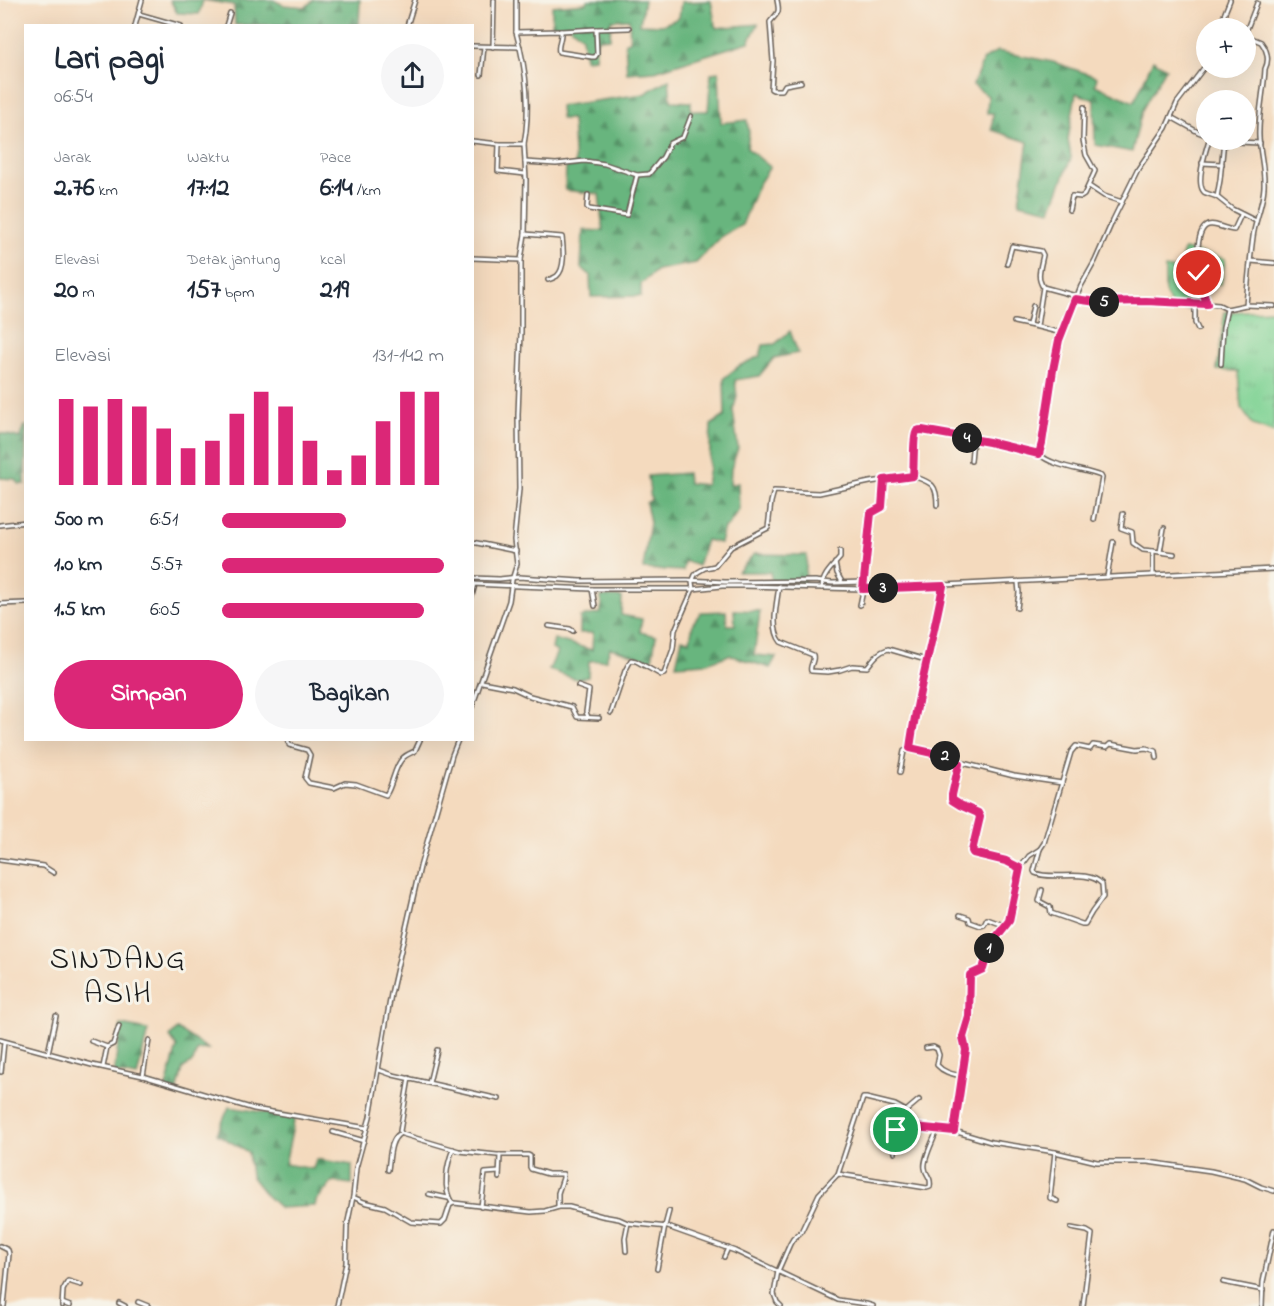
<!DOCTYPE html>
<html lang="id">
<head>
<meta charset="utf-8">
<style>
  :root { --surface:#fff; --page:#f6f6f7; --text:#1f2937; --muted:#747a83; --accent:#db2777 }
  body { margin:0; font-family:"Indie Flower",sans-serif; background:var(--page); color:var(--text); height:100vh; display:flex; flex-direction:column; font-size:22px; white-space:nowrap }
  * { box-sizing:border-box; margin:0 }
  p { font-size:20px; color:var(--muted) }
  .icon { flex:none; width:33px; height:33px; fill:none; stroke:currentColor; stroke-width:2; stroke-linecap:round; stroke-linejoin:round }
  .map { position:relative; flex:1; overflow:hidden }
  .panel { position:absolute; left:24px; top:24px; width:450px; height:717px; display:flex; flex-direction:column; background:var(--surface); border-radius:0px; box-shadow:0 6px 24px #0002 }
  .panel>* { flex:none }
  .tools { position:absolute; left:1196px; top:18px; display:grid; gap:12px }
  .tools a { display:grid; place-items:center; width:60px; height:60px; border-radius:50%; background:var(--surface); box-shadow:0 6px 24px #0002; font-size:30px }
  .pin { position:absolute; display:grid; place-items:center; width:51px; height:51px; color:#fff; margin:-26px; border:3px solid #fff; border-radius:50%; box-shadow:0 2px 6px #0007 }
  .km { position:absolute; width:30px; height:30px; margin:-15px; border-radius:50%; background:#222; color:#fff; font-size:16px; line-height:30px; text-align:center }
  .round { display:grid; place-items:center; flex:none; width:63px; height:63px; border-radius:32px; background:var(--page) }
  .headline { display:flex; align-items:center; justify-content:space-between; height:102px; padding:0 30px }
  h1 { font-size:33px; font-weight:800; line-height:45px }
  .metrics { display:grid; grid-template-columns:repeat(3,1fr); gap:9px; height:102px; padding:6px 30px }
  .metrics div { display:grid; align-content:center }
  .metrics b { font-size:26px; font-weight:800 }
  .metrics small { font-size:16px; font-weight:400 }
  .metrics p { font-size:16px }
  .chart { height:168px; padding:12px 30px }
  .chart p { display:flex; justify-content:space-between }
  .chart svg { width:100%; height:108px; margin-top:6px; stroke:var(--accent); stroke-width:6 }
  .cta { display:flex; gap:12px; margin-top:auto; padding:12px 30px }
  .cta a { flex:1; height:69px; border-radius:36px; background:var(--accent); color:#fff; font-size:24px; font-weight:800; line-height:69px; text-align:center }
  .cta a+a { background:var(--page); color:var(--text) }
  ul { padding:0 30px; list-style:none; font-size:20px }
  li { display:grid; grid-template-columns:96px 72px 1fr; align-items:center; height:45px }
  li i { height:15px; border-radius:8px; background:var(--accent) }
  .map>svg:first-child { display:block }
  .grass { fill:url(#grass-tufts); stroke:#4e7858; stroke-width:1.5 }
  .forest { fill:url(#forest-firs); stroke:#42684d; stroke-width:1.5 }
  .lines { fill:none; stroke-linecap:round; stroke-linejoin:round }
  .minor-casing { stroke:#685e55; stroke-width:6 }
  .minor { stroke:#fff; stroke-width:3 }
  .route-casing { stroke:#fff; stroke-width:12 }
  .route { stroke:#db2777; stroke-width:8 }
  .labels { text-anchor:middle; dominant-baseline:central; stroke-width:6; stroke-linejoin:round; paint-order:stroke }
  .quarter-label { font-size:30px; letter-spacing:1.5px; fill:#1c1c1c; stroke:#f7f3e8 }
</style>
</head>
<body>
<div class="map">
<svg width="1274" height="1306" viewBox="0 0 1274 1306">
  <defs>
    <pattern id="grass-tufts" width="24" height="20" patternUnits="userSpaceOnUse" patternTransform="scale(1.5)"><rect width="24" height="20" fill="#81d395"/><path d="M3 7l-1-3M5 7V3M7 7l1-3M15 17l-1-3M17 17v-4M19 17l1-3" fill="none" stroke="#6fb580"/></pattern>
    <pattern id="forest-firs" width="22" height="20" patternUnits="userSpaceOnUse" patternTransform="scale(1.5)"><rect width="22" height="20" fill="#68b57e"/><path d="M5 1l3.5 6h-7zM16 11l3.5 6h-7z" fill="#559266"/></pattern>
  </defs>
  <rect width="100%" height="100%" fill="#f7f3e8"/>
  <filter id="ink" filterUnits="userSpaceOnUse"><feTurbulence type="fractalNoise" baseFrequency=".0167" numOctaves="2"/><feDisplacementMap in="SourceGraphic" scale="12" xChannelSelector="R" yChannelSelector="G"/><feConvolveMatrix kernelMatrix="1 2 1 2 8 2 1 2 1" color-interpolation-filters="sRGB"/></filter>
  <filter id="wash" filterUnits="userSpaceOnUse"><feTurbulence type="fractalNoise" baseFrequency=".008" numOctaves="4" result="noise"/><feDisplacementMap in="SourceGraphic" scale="24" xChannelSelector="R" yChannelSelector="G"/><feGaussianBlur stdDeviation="1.35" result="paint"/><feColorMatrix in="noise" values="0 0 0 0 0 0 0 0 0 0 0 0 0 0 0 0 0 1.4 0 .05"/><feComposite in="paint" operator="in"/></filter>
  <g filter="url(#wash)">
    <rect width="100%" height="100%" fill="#f4dabe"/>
    <!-- grass -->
    <g class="grass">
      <polygon points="1184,249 1225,259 1221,284 1207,285 1191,291 1189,310 1172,306 1165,292 1165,268 1179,270"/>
      <polygon points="1274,310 1274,433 1253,425 1241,408 1238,371 1217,370 1225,312"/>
    </g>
    <!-- forest -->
    <g class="forest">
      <polygon points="170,0 273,0 284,5 306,7 313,0 360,0 359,25 235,25 234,5 203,0 199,14 177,13"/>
      <polygon points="587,0 644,0 640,24 662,25 679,18 681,2 711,1 716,28 758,24 749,42 655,71 627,73 625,42 630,41 629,19 611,20 610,38 597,39 595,58 585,59 582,37 569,25 552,25 552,6 586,3"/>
      <polygon points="997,51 1053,62 1097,77 1095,85 1134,102 1153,60 1166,68 1142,110 1132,152 1095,145 1094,100 1076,93 1068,139 1071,158 1051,210 1019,203 1028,142 992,130 993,113 987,113 988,96 973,85 983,60"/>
      <polygon points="719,72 721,123 747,120 749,133 747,148 770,167 758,185 742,225 722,236 696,263 657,270 641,284 641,296 591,297 590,275 581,267 583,230 603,231 599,194 565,190 566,167 575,167 572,119 561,119 560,106 644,94 669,79 671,101 691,102 691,111 708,111 711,73"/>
      <polygon points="790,331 798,353 774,358 759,376 735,380 737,397 733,410 738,448 731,469 730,485 738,483 739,509 728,526 724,527 720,543 706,540 698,566 685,561 683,571 643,569 650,522 646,503 651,500 648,476 687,473 688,483 706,485 709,467 711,425 725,416 724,378 739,366 760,356 763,345 775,344"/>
      <polygon points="24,426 26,426 25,484 19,484 15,479 0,478 0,433 20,438"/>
      <polygon points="754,554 807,555 805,583 772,582 770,572 738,572"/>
      <polygon points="601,596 622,597 621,615 642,619 640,632 656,636 652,660 610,648 606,660 589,661 588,677 576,679 549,670 557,652 552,649 554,639 592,650 593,633 580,633 580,617 601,613"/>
      <polygon points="734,610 760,611 754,655 776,657 770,668 729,655 707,663 676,665 682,639 690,641 693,623 701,612 726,611 727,625 735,625"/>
      <polygon points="121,1025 148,1030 137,1077 114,1073"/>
      <polygon points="177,1029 208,1049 197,1050 193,1062 183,1068 177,1092 165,1091 177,1047 170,1037"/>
      <polygon points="229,1107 295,1117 285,1164 313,1169 316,1159 352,1165 352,1184 332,1182 316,1201 315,1206 280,1208 266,1195 251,1176 248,1152 217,1134"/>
    </g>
  </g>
  <g filter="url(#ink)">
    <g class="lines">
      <defs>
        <g id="minor">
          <polyline points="516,0 516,32"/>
          <path d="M777 0C780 14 778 12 770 22L773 61 771 89 773 90H782L785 85 801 82"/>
          <path d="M1257 3 1245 34 1249 37 1261 42C1267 50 1270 59 1265 69 1264 92 1258 114 1259 137 1260 154 1265 170 1264 187 1263 205 1255 220 1253 237 1250 259 1248 282 1246 305L1274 306"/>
          <polyline points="139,14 181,26"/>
          <polyline points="135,26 142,0"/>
          <polyline points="226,26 230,13"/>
          <polyline points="407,26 415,0"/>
          <polyline points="1221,28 1224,15 1230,0"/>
          <polyline points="561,31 596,29"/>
          <polyline points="472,46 520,47"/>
          <polyline points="493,47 494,0"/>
          <polyline points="481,75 484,47"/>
          <polyline points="1171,117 1198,132 1206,135"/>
          <path d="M1209 140C1206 150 1195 183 1204 192 1207 194 1213 195 1217 197L1220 180 1224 140"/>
          <polyline points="1223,140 1238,142 1260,143"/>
          <polyline points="472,141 499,144 524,144 526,180 525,234 521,260 521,332 518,415 519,489 514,540 517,564 512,580 509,601 472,707"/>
          <polyline points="499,144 498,171 525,174"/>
          <path d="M524 144C531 107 526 68 516 32L561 31C562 38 557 46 559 52L592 57H595L597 54 596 29 629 28"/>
          <polyline points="525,162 556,164 585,161 605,164 637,175 649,174 663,157 670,143 683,137 691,116"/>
          <polyline points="1202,163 1222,164"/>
          <polyline points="1089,186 1104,196 1122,202"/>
          <polyline points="588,195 587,207 589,209 627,215 637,175"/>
          <polyline points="1217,197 1232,209 1256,221"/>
          <polyline points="1069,210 1072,196 1081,197 1084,195 1095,171 1086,155 1083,140 1084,107"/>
          <path d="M525 234 562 237C563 247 566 268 557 276 554 278 551 279 548 280"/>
          <polyline points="472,258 521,260"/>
          <polyline points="1251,261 1274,263"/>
          <path d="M1007 264 1012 246 1041 251 1043 255C1041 266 1036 277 1043 287L1076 296"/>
          <polyline points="1075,299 1097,302 1146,301 1207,304 1219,305 1227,309 1246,305"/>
          <polyline points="1195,304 1195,323 1198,329"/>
          <path d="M1206 304C1204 296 1201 289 1199 281 1197 270 1195 233 1206 226 1213 221 1226 230 1234 230L1241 215"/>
          <polyline points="1014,322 1038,327 1062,333"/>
          <polyline points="1029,324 1033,306"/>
          <polyline points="1037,326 1043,287"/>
          <polyline points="1221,364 1223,327 1227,309"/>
          <path d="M1039 454C1053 467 1083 469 1101 476L1102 478 1094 520"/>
          <polyline points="971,461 973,439"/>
          <path d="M913 476C932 483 937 484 937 505"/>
          <polyline points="1123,514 1121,528 1132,532 1133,543 1143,550 1153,551 1153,574"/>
          <polyline points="0,525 26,522"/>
          <polyline points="472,542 516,551"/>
          <polyline points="1153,551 1174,554"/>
          <polyline points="1160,552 1164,528"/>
          <polyline points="835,563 837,573 842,582"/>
          <polyline points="1107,577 1113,542"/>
          <polyline points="472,578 499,579 519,577 580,581 687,580 725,582 815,581 832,583 865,582"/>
          <polyline points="472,584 592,589 693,589 722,586 744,586 863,589 1274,569"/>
          <path d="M779 586C777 603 770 628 781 642L813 655C815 661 809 666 811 671L828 672 840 670 852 666 867 667C874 659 876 653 888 649L926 660"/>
          <path d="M822 588C822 576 832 567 840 558V551"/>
          <polyline points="592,589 595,606"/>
          <polyline points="472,596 475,584"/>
          <polyline points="0,604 26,603"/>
          <polyline points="860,605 864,586 870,516 874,511 882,507 884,480"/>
          <polyline points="1017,608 1019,593 1018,582"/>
          <polyline points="549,626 570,629 573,631"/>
          <polyline points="482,682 513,688 530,696 572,707 577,717 599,718"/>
          <polyline points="578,686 589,690 586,712 588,717"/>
          <polyline points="611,713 625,671 631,660 636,661 661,675 664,674 673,649 675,630 693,589 692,582 695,575 698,572 705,568 715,566 731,547 768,528 771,502 774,491 819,493 870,482 913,476 915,433 920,430 989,442 1039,454 1043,443 1053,370 1059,340 1081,286 1095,261 1113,220 1138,169 1166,128 1177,103 1206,65"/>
          <path d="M288 740 289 745 307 750 310 755 305 778 309 783 334 788 345 783 356 784 386 795C393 784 394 768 402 759 405 755 411 753 415 751L420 740"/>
          <polyline points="910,749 950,757 957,760 959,764 952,795 952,800 960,805 978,813 980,817 972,851 973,853 1006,861 1020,868"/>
          <polyline points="959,762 1014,776 1062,783"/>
          <path d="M900 772 904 751 910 749C917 694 933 640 943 586"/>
          <path d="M1040 849 1034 871 1035 873C1052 881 1088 868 1102 884L1103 897 1092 912 1085 924H1082L1051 913 1050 907 1039 901 1042 890"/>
          <polyline points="0,860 43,866 54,873"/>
          <polyline points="960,915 969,918 970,922 981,926 984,925 987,919 1006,926"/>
          <polyline points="0,1040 92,1065 143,1076 254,1109 367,1128"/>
          <polyline points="91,1041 107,1047"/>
          <path d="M926 1048 933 1047 937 1049 939 1055 937 1065C944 1073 953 1074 962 1076"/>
          <polyline points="48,1053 56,1016"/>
          <polyline points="103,1067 107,1047 113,1044 119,1026"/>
          <polyline points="379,1070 393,1075 499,1099"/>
          <polyline points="1,1072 4,1042"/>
          <polyline points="143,1076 149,1040"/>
          <polyline points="409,1078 400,1131 402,1134 459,1151 497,1155 528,1155 530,1156 530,1167 531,1169 548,1174 563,1174 563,1178 558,1193 558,1207"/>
          <polyline points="429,1083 437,1050"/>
          <polyline points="919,1100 906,1111 904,1119 907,1124 915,1127 954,1131 966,1050 963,1037 969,1016 970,975 983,969 990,945 1009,921 1020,868 1029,856 1040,849 1044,843 1071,752 1076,746 1090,749 1093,745 1107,747 1110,744 1137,749 1146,748 1156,751 1157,758"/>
          <polyline points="954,1131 991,1142 1055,1152 1097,1162 1148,1162 1211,1171 1245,1179 1261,1187 1274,1191"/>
          <polyline points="333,1132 364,1141"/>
          <polyline points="1055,1152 1050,1198 1057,1201"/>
          <path d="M895 1153C893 1138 895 1132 904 1119"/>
          <path d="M388 1170C390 1158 389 1139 401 1133"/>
          <path d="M838 1174 927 1188 930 1187C932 1176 926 1177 925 1168 923 1159 934 1140 937 1130"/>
          <polyline points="499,1178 500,1155"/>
          <polyline points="429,1194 448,1198"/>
          <polyline points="353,1197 364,1202 385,1207 411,1222 441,1224 445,1220 450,1205 454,1203 531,1212 545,1211 559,1207 569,1207 602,1216 619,1219 628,1223 668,1227 735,1251 838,1300 866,1304 873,1306"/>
          <path d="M452 1203C442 1189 447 1164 453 1149"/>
          <polyline points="481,1207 485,1173 499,1172"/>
          <polyline points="1071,1228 1087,1231 1092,1234 1083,1306"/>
          <polyline points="0,1246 8,1250 9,1254 4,1306"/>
          <polyline points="626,1251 625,1238 628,1223"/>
          <polyline points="724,1257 728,1248"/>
          <polyline points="657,1269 665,1226 669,1211"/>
          <polyline points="1223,1282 1263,1290"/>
          <polyline points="138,1302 148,1306"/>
          <polyline points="62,1303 70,1306"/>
          <polyline points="119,1303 125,1306"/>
          <polyline points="62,1306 63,1290 68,1281 81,1285"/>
          <polyline points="337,1306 346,1263 347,1226 353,1197 356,1168 370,1117 391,994 420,867 452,755 458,740"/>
          <polyline points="781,1306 777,1302 774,1294 778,1271 790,1244 793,1239 801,1232 819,1194 838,1174 863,1098 866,1098 895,1105 906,1111"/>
          <polyline points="1262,1306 1263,1282 1274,1230"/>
        </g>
      </defs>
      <!-- minor casing -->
      <use href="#minor" class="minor-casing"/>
      <!-- minor -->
      <use href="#minor" class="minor"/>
    </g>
  </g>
  <g class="lines" filter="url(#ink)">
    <defs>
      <path id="route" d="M896 1130 904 1119 907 1124 915 1127 954 1131 966 1050 963 1037 969 1017 970 975 983 969 990 945 1009 921 1020 868 1006 861 973 853 972 851 980 817 978 813 960 805 952 800V795L959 764 957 760 950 757 910 748C917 694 933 640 943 586L863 589 871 513 882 507 884 480 913 476C914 469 913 434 917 431 919 430 921 430 922 430L989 442 1039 454 1042 443 1053 370 1059 340 1075 299 1097 302 1146 301 1207 304 1199 279V273"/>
    </defs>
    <!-- route casing -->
    <use href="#route" class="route-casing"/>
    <!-- route -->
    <use href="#route" class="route"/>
  </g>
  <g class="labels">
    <!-- quarter labels -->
    <g class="quarter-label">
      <text x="118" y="961">SINDANG<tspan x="118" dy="34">ASIH</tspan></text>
    </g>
  </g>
</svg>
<div class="tools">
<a>+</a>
<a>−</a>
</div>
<div class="pin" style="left:896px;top:1130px;background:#1e9e55"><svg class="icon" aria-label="arrive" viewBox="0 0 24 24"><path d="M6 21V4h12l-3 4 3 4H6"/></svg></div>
<div class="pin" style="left:1199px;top:273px;background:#d93025"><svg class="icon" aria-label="check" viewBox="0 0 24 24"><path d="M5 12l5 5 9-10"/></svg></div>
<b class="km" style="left:989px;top:948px">1</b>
<b class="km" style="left:945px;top:756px">2</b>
<b class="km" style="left:883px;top:588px">3</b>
<b class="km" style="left:967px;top:438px">4</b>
<b class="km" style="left:1104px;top:302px">5</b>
<section class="panel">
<div class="headline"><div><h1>Lari pagi</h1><p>06:54</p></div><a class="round"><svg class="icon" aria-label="share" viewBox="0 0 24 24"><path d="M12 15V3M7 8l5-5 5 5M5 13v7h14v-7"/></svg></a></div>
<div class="metrics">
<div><p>Jarak</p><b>2.76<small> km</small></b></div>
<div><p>Waktu</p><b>17:12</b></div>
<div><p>Pace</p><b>6:14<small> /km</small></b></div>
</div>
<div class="metrics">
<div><p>Elevasi</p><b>20<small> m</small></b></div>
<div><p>Detak jantung</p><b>157<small> bpm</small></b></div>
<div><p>kcal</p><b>219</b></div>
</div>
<div class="chart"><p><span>Elevasi</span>131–142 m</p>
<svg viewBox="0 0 160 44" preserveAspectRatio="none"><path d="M5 44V9M15 44V12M25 44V9M35 44V12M45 44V21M55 44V29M65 44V26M75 44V15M85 44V6M95 44V12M105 44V26M115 44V38M125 44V32M135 44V18M145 44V6M155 44V6"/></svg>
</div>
<ul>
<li><b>500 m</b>6:51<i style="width:56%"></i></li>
<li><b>1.0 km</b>5:57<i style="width:100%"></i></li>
<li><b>1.5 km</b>6:05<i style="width:91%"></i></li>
</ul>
<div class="cta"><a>Simpan</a><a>Bagikan</a></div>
</section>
</div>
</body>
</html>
